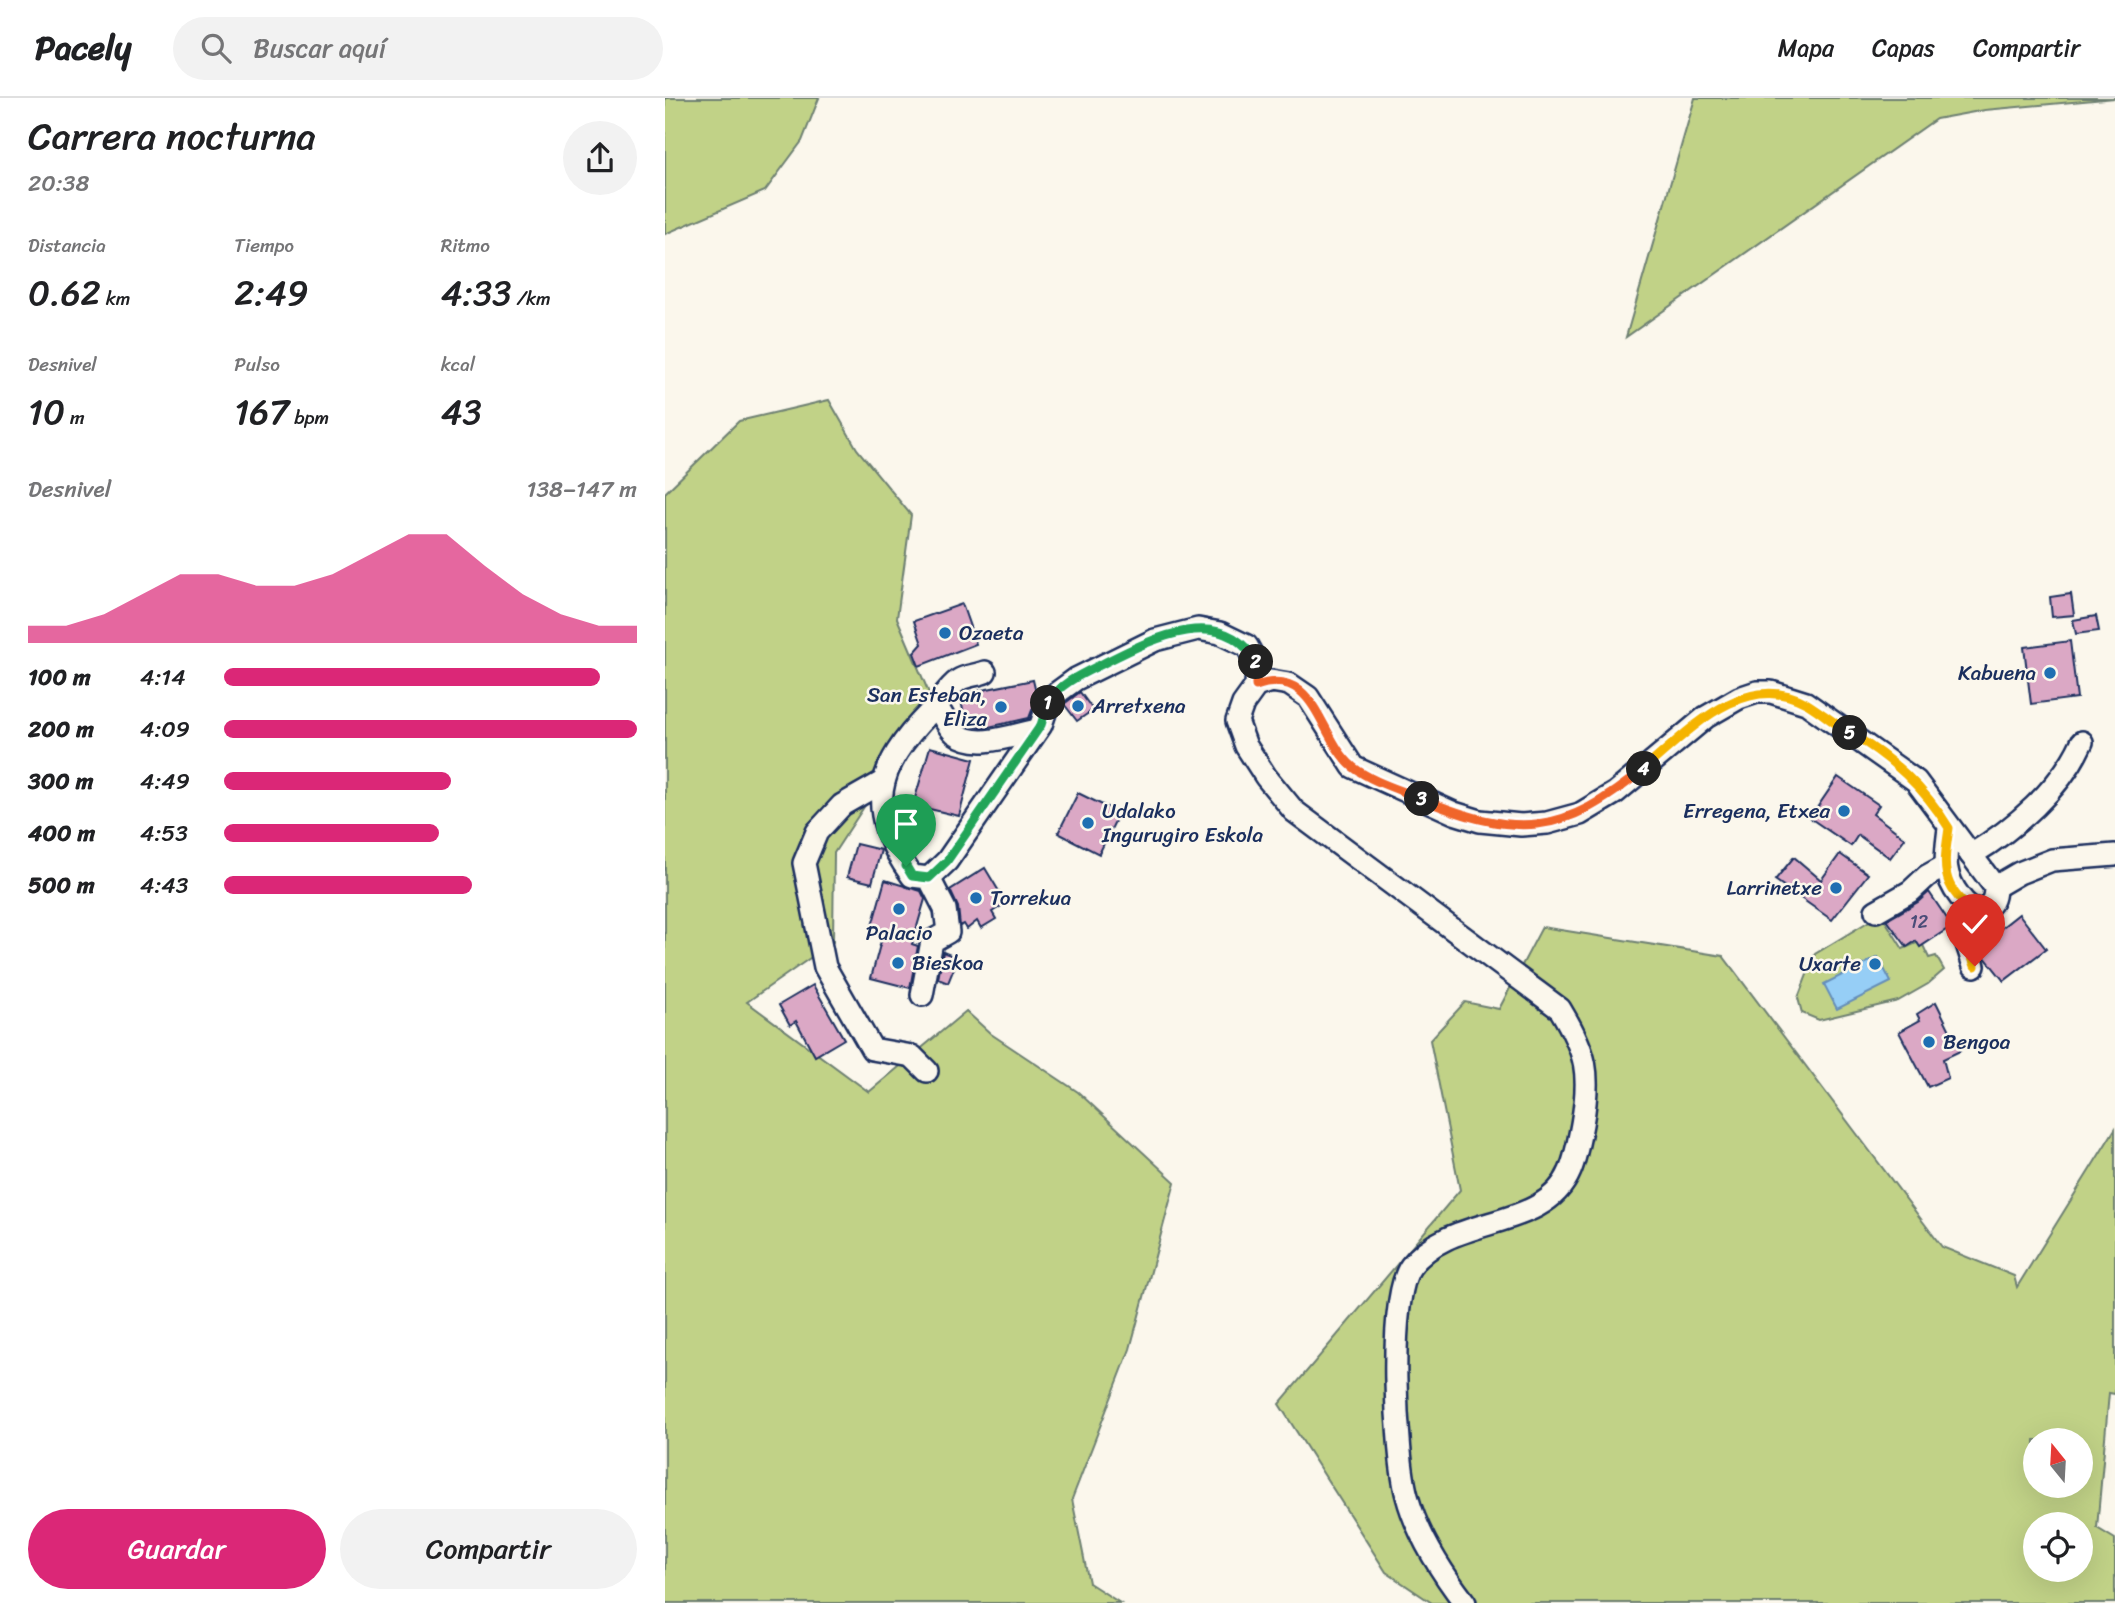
<!DOCTYPE html>
<html lang="es">
<head>
<meta charset="utf-8">
<style>
  :root { --surface:#fff; --page:#f2f2f2; --text:#202124; --muted:#757577; --line:#e0e0e0; --accent:#db2777 }
  body { margin:0; font-family:Sriracha,sans-serif; background:var(--page); color:var(--text); height:100vh; display:flex; flex-direction:column; font-size:26px; white-space:nowrap }
  * { box-sizing:border-box; margin:0 }
  p { font-size:23px; color:var(--muted) }
  .icon { flex:none; width:38px; height:38px; fill:none; stroke:currentColor; stroke-width:2; stroke-linecap:round; stroke-linejoin:round }
  .map { position:relative; flex:1; overflow:hidden }
  .sheet { display:flex; flex-direction:column; background:var(--surface); width:665px }
  .sheet>* { flex:none }
  .needle { width:46px; rotate:342deg }
  .buttons { position:absolute; left:1358px; top:1330px; display:grid; gap:14px }
  .buttons a { display:grid; place-items:center; width:70px; height:70px; border-radius:50%; background:var(--surface); box-shadow:0 7px 28px #0002; font-size:35px }
  .pin { position:absolute; display:grid; place-items:center; width:60px; height:60px; color:#fff; margin:-72px -30px; border-radius:50% 50% 50% 0; rotate:-45deg; box-shadow:0 0 7px #0007 }
  .pin .icon { rotate:45deg }
  .km { position:absolute; width:35px; height:35px; margin:-18px; border-radius:50%; background:#222; color:#fff; font-size:19px; line-height:35px; text-align:center }
  .round { display:grid; place-items:center; flex:none; width:74px; height:74px; border-radius:37px; background:var(--page) }
  .summary { display:flex; align-items:center; justify-content:space-between; height:119px; padding:0 28px }
  h1 { font-size:38px; font-weight:600; line-height:52px }
  .metrics { display:grid; grid-template-columns:repeat(3,1fr); gap:10px; height:119px; padding:7px 28px }
  .metrics div { display:grid; align-content:center }
  .metrics b { font-size:35px; font-weight:600 }
  .metrics small { font-size:19px; font-weight:400 }
  .metrics p { font-size:19px }
  .chart { height:196px; padding:14px 28px }
  .chart p { display:flex; justify-content:space-between }
  .chart svg { width:100%; height:126px; margin-top:7px; fill:var(--accent); opacity:.7 }
  .action { display:flex; gap:14px; margin-top:auto; padding:14px 28px }
  .action a { flex:1; height:80px; border-radius:42px; background:var(--accent); color:#fff; font-size:28px; font-weight:600; line-height:80px; text-align:center }
  .action a+a { background:var(--page); color:var(--text) }
  ul { padding:0 28px; list-style:none; font-size:23px }
  li { display:grid; grid-template-columns:112px 84px 1fr; align-items:center; height:52px }
  li i { height:18px; border-radius:9px; background:var(--accent) }
  header { display:flex; align-items:center; gap:42px; box-sizing:border-box; height:98px; padding:0 35px; background:var(--surface); border-bottom:2px solid var(--line) }
  header strong { font-size:33px }
  nav { display:flex; gap:38px; margin-inline-start:auto; font-size:24px }
  .search { width:490px; height:63px; background:var(--page); display:flex; align-items:center; gap:18px; box-sizing:border-box; padding:0 24px; border-radius:38px; color:var(--muted); font-size:26px }
  main { display:flex; flex:1; min-height:0 }
  .map>svg:first-child { display:block }
  .green { fill:#c1d287; stroke:#6e8072; stroke-width:2; fill-rule:evenodd }
  .water { fill:#96cef6; stroke:#658eb9; stroke-width:2 }
  .building { fill:#dba8c5; stroke:#1b2f5e; stroke-width:2 }
  .lines { fill:none; stroke-linecap:round; stroke-linejoin:round }
  .minor-casing { stroke:#1b2f5e; stroke-width:26 }
  .minor { stroke:#fbf7ec; stroke-width:21 }
  .split-1-casing { stroke:#fff; stroke-width:14 }
  .split-2-casing { stroke:#fff; stroke-width:14 }
  .split-3-casing { stroke:#fff; stroke-width:14 }
  .split-4-casing { stroke:#fff; stroke-width:14 }
  .split-5-casing { stroke:#fff; stroke-width:14 }
  .split-6-casing { stroke:#fff; stroke-width:14 }
  .split-1 { stroke:#22a559; stroke-width:9 }
  .split-2 { stroke:#22a559; stroke-width:9 }
  .split-3 { stroke:#f0652b; stroke-width:9 }
  .split-4 { stroke:#f0652b; stroke-width:9 }
  .split-5 { stroke:#f5b400; stroke-width:9 }
  .split-6 { stroke:#f5b400; stroke-width:9 }
  .poi-dot { fill:#1f6fb2; stroke:#fbf7ec; stroke-width:2.5 }
  .labels { text-anchor:middle; dominant-baseline:central; stroke-width:5; stroke-linejoin:round; paint-order:stroke }
  .number-label { font-size:18px; fill:#4b4d78 }
  .poi-label { font-size:21px; fill:#1b2f5e; stroke:#fbf7ec; text-anchor:start }
</style>
</head>
<body>
<header>
<strong>Pacely</strong>
<div class="search"><svg class="icon" aria-label="search" viewBox="0 0 24 24"><circle cx="10" cy="10" r="6"/><path d="M15 15l6 6"/></svg>Buscar aquí</div>
<nav><a>Mapa</a><a>Capas</a><a>Compartir</a></nav>
</header>
<main>
<section class="sheet">
<div class="summary"><div><h1>Carrera nocturna</h1><p>20:38</p></div><a class="round"><svg class="icon" aria-label="share" viewBox="0 0 24 24"><path d="M12 15V3M7 8l5-5 5 5M5 13v7h14v-7"/></svg></a></div>
<div class="metrics">
<div><p>Distancia</p><b>0.62<small> km</small></b></div>
<div><p>Tiempo</p><b>2:49</b></div>
<div><p>Ritmo</p><b>4:33<small> /km</small></b></div>
</div>
<div class="metrics">
<div><p>Desnivel</p><b>10<small> m</small></b></div>
<div><p>Pulso</p><b>167<small> bpm</small></b></div>
<div><p>kcal</p><b>43</b></div>
</div>
<div class="chart"><p><span>Desnivel</span>138–147 m</p>
<svg viewBox="0 0 160 44" preserveAspectRatio="none"><path d="M0 44V38L10 38L20 34L30 27L40 20L50 20L60 24L70 24L80 20L90 13L100 6L110 6L120 17L130 27L140 34L150 38L160 38V44z"/></svg>
</div>
<ul>
<li><b>100 m</b>4:14<i style="width:91%"></i></li>
<li><b>200 m</b>4:09<i style="width:100%"></i></li>
<li><b>300 m</b>4:49<i style="width:55%"></i></li>
<li><b>400 m</b>4:53<i style="width:52%"></i></li>
<li><b>500 m</b>4:43<i style="width:60%"></i></li>
</ul>
<div class="action"><a>Guardar</a><a>Compartir</a></div>
</section>
<div class="map">
<svg width="1450" height="1505" viewBox="0 0 1450 1505">
  <rect width="100%" height="100%" fill="#fbf7ec"/>
  <filter id="ink" filterUnits="userSpaceOnUse"><feTurbulence type="fractalNoise" baseFrequency=".0143" numOctaves="2"/><feDisplacementMap in="SourceGraphic" scale="14" xChannelSelector="R" yChannelSelector="G"/><feConvolveMatrix kernelMatrix="1 2 1 2 8 2 1 2 1" color-interpolation-filters="sRGB"/></filter>
  <g filter="url(#ink)">
    <!-- green -->
    <g class="green">
      <polygon points="0,0 154,0 137,43 100,93 0,136"/>
      <polygon points="1030,0 1450,0 1320,12 1271,21 961,239"/>
      <polygon points="164,302 192,351 246,417 232,520 264,595 221,675 169,755 168,844 82,904 204,994 301,913 326,936 413,994 510,1084 465,1251 407,1401 424,1485 455,1505 0,1505 0,395 74,323"/>
      <polygon points="1216,816 1238,851 1256,843 1264,860 1271,858 1279,872 1263,886 1233,903 1154,922 1137,915 1133,900 1150,856"/>
      <path d="M877 829 1058 858 1277 1149 1349 1178 1352 1189 1450 1031V1296L1444 1295 1432 1430 1450 1441V1505H767L721 1474 614 1306 795 1092 765 942 800 904 834 911ZM1370 1342H1416V1388H1370ZM1370 1426H1416V1472H1370Z"/>
    </g>
    <!-- water -->
    <polygon class="water" points="1213,859 1226,884 1172,911 1159,886"/>
    <!-- building -->
    <g class="building">
      <polygon points="1406,496 1409,517 1387,519 1385,499"/>
      <polygon points="297,506 311,546 254,568 249,555 257,546 249,523"/>
      <polygon points="1431,518 1434,533 1411,536 1408,522"/>
      <polygon points="1405,543 1412,600 1366,606 1359,549"/>
      <polygon points="368,582 372,599 364,620 319,630 301,626 295,598 297,596"/>
      <polygon points="415,594 428,612 412,623 399,606"/>
      <polygon points="265,649 309,661 294,718 248,707"/>
      <polygon points="1173,679 1214,707 1208,716 1240,740 1225,760 1193,737 1186,748 1145,720"/>
      <polygon points="413,695 454,715 434,756 393,735"/>
      <polygon points="191,746 216,752 207,785 182,779"/>
      <polygon points="1175,756 1203,776 1167,822 1110,782 1129,759 1156,782"/>
      <polygon points="320,770 341,805 327,814 331,821 316,830 312,823 302,831 299,826 295,828 293,809 285,792"/>
      <polygon points="220,782 256,793 260,801 247,846 253,848 245,890 206,880 219,832 207,828"/>
      <polygon points="1264,794 1287,828 1255,849 1251,843 1242,849 1222,822 1253,804"/>
      <polygon points="1354,816 1381,851 1339,883 1319,858 1316,846"/>
      <polygon points="278,854 293,860 283,885 273,881"/>
      <polygon points="148,887 179,941 150,958 131,923 125,927 114,907"/>
      <polygon points="1271,904 1295,953 1278,961 1283,980 1263,989 1234,934 1255,922 1252,916"/>
    </g>
    <g class="lines">
      <defs>
        <g id="minor">
          <path d="M320 574C313 577 300 578 294 582 283 589 274 605 265 614 210 670 199 711 247 778L264 780 282 763 376 627 385 600 411 581 490 542 533 531 555 535 582 548 592 566 591 588"/>
          <path d="M271 607C277 616 282 628 290 635 312 652 348 637 372 632"/>
          <polyline points="219,683 177,707 152,734 139,765 160,869 207,951 247,958 262,973"/>
          <path d="M1306 757C1349 731 1396 691 1417 644"/>
          <polyline points="1330,789 1354,775 1387,762 1450,757"/>
          <polyline points="1307,812 1301,843 1309,868"/>
          <polyline points="1211,813 1246,793 1262,778 1280,768"/>
          <polyline points="257,897 267,843 283,834 280,811 264,780"/>
          <path d="M800 1505C777 1475 752 1436 742 1398 731 1358 722 1200 746 1168 786 1115 879 1135 905 1073 911 1059 914 1042 917 1026 926 976 922 955 895 911L629 713 601 679 581 648 572 623 578 606 591 588 606 583 624 586 643 599 688 669 789 715 815 723 856 727 882 725 915 716 950 695 1041 619 1074 600 1092 594H1106L1141 605 1251 683 1330 789C1330 801 1327 807 1317 813 1306 811 1301 807 1295 799 1276 775 1281 757 1284 730"/>
        </g>
      </defs>
      <!-- minor casing -->
      <use href="#minor" class="minor-casing"/>
      <!-- minor -->
      <use href="#minor" class="minor"/>
    </g>
  </g>
  <g class="lines" filter="url(#ink)">
    <defs>
      <polyline id="split-1" points="241,768 247,778 264,780 282,763 376,627 383,605"/>
      <path id="split-2" d="M383 605C392 586 421 574 439 565 485 542 557 504 591 564"/>
      <path id="split-3" d="M591 564V588C652 567 653 640 688 669 707 684 736 692 757 701"/>
      <path id="split-4" d="M757 701C853 741 899 737 979 671"/>
      <path id="split-5" d="M979 671C1023 634 1079 571 1141 605 1156 614 1170 626 1185 635"/>
      <path id="split-6" d="M1185 635C1227 660 1259 689 1284 730 1279 765 1274 787 1307 812L1301 843 1310 868"/>
    </defs>
    <!-- split-1 casing -->
    <use href="#split-1" class="split-1-casing"/>
    <!-- split-2 casing -->
    <use href="#split-2" class="split-2-casing"/>
    <!-- split-3 casing -->
    <use href="#split-3" class="split-3-casing"/>
    <!-- split-4 casing -->
    <use href="#split-4" class="split-4-casing"/>
    <!-- split-5 casing -->
    <use href="#split-5" class="split-5-casing"/>
    <!-- split-6 casing -->
    <use href="#split-6" class="split-6-casing"/>
    <!-- split-1 -->
    <use href="#split-1" class="split-1"/>
    <!-- split-2 -->
    <use href="#split-2" class="split-2"/>
    <!-- split-3 -->
    <use href="#split-3" class="split-3"/>
    <!-- split-4 -->
    <use href="#split-4" class="split-4"/>
    <!-- split-5 -->
    <use href="#split-5" class="split-5"/>
    <!-- split-6 -->
    <use href="#split-6" class="split-6"/>
  </g>
  <!-- markers -->
  <g class="poi-dot">
    <circle cx="280" cy="535" r="7"/>
    <circle cx="1385" cy="575" r="7"/>
    <circle cx="413" cy="608" r="7"/>
    <circle cx="336" cy="609" r="7"/>
    <circle cx="1179" cy="713" r="7"/>
    <circle cx="423" cy="725" r="7"/>
    <circle cx="1171" cy="790" r="7"/>
    <circle cx="311" cy="800" r="7"/>
    <circle cx="234" cy="811" r="7"/>
    <circle cx="233" cy="865" r="7"/>
    <circle cx="1210" cy="866" r="7"/>
    <circle cx="1264" cy="944" r="7"/>
  </g>
  <g class="labels">
    <!-- number labels -->
    <g class="number-label">
      <text x="1254" y="824">12</text>
    </g>
    <!-- poi labels -->
    <g class="poi-label">
      <text x="294" y="535">Ozaeta</text>
      <text x="1371" y="575" text-anchor="end">Kabuena</text>
      <text x="322" y="597" text-anchor="end">San Esteban,<tspan x="322" dy="24">Eliza</tspan></text>
      <text x="427" y="608">Arretxena</text>
      <text x="437" y="713">Udalako<tspan x="437" dy="24">Ingurugiro Eskola</tspan></text>
      <text x="1165" y="713" text-anchor="end">Erregena, Etxea</text>
      <text x="1157" y="790" text-anchor="end">Larrinetxe</text>
      <text x="325" y="800">Torrekua</text>
      <text x="234" y="835" text-anchor="middle">Palacio</text>
      <text x="247" y="865">Bieskoa</text>
      <text x="1196" y="866" text-anchor="end">Uxarte</text>
      <text x="1278" y="944">Bengoa</text>
    </g>
  </g>
</svg>
<div class="buttons">
<a><svg class="needle" viewBox="-14 -14 28 28"><path d="M0-13l5 13h-10z" fill="#e53935"/><path d="M0 13l5-13h-10z" fill="#757577"/></svg></a>
<a><svg class="icon" aria-label="locate" viewBox="0 0 24 24"><circle cx="12" cy="12" r="6"/><path d="M12 2v4M12 18v4M2 12h4M18 12h4"/></svg></a>
</div>
<div class="pin" style="left:241px;top:768px;background:#1e9e55"><svg class="icon" aria-label="arrive" viewBox="0 0 24 24"><path d="M6 21V4h12l-3 4 3 4H6"/></svg></div>
<div class="pin" style="left:1310px;top:868px;background:#d93025"><svg class="icon" aria-label="check" viewBox="0 0 24 24"><path d="M5 12l5 5 9-10"/></svg></div>
<b class="km" style="left:383px;top:605px">1</b>
<b class="km" style="left:591px;top:564px">2</b>
<b class="km" style="left:757px;top:701px">3</b>
<b class="km" style="left:979px;top:671px">4</b>
<b class="km" style="left:1185px;top:635px">5</b>
</div>
</main>
</body>
</html>
